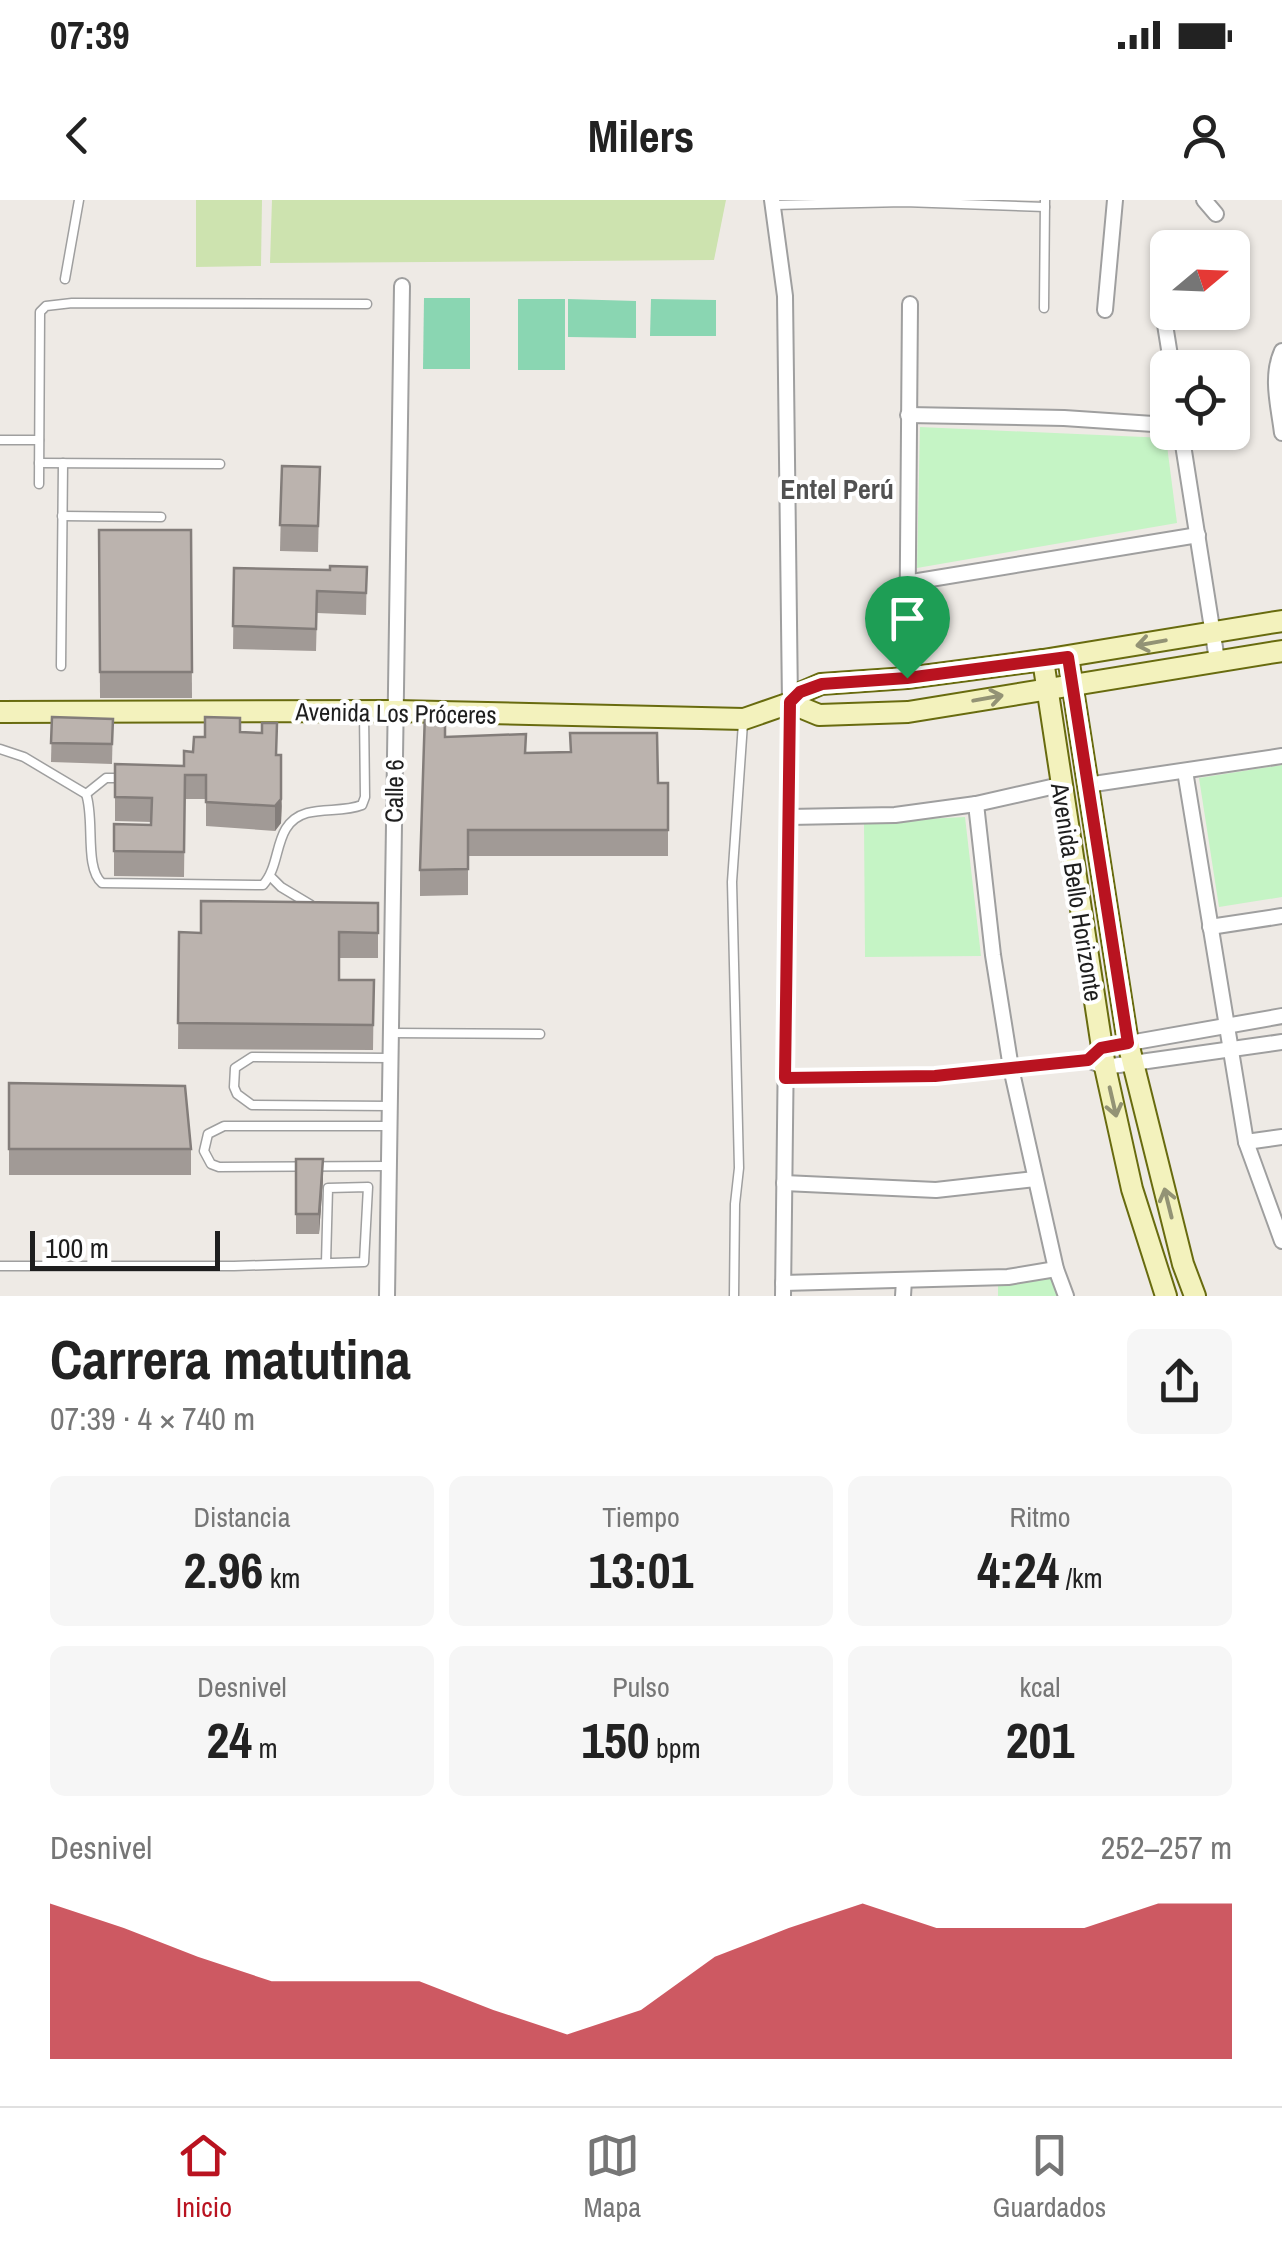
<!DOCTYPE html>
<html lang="es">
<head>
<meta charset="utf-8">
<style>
  :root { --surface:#fff; --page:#f6f6f6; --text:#222; --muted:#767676; --line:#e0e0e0; --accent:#b91320 }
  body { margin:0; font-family:"Archivo Narrow",sans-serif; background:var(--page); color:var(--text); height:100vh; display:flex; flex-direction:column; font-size:38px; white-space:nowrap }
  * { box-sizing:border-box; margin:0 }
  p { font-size:32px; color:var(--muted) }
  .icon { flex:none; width:55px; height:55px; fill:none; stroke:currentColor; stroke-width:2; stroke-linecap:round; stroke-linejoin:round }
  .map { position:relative; height:1096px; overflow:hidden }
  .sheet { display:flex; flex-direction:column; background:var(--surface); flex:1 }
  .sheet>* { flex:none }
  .needle { width:65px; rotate:71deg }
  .buttons { position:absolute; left:1150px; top:30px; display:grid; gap:20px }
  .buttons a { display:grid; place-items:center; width:100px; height:100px; border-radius:15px; background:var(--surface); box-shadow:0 2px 8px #0004; font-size:50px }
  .scale { position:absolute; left:30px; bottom:25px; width:190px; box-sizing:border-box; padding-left:10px; border:5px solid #1e1e1e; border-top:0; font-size:28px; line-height:35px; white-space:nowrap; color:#1e1e1e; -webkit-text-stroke:8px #fff; paint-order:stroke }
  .pin { position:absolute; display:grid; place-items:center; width:85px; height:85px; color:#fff; margin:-102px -42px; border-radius:50% 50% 50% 0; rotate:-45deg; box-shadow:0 0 10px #0007 }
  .pin .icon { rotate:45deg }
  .round { display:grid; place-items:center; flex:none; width:105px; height:105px; border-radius:15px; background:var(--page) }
  .head { display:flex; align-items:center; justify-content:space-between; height:170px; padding:0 50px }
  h1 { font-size:55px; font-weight:800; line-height:75px }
  .figures { display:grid; grid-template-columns:repeat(3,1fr); gap:15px; height:170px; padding:10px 50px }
  .figures div { display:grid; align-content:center; border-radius:15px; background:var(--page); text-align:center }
  .figures b { font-size:50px; font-weight:800 }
  .figures small { font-size:28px; font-weight:400 }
  .figures p { font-size:28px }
  .chart { height:280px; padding:20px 50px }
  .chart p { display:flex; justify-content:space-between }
  .chart svg { width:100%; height:180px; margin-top:10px; fill:var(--accent); opacity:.7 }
  .status { display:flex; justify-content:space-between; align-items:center; height:70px; padding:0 50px; background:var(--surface); direction:ltr }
  .status svg { height:28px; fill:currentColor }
  header { display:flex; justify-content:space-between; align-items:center; height:130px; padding:0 50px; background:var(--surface); font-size:45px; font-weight:800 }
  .dock { display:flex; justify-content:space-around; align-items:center; height:140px; border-top:2px solid var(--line); background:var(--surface); font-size:28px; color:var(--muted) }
  .dock a { display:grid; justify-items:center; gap:5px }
  .dock .on { color:var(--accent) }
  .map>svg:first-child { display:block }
  .grass { fill:#cde3af }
  .park { fill:#c5f4c5 }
  .pitch { fill:#8ad6b2 }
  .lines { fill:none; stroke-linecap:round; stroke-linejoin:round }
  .lane-casing { stroke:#9f9f9f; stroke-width:11 }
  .street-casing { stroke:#9f9f9f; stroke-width:18 }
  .secondary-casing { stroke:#686b0f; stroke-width:24 }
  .lane { stroke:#fff; stroke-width:8 }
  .street { stroke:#fff; stroke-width:14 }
  .secondary { stroke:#f3f2bd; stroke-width:20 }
  .wall { fill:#a19a96 }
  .shaded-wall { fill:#837d7a }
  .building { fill:#bbb3ae; stroke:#837d7a; stroke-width:2.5 }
  .oneway { stroke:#939375 }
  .route-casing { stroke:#fff; stroke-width:20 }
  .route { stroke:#b91320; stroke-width:12 }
  .labels { text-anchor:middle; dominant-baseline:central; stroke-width:8; stroke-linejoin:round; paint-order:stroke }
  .street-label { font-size:25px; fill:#1e1e1e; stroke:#fff }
  .neighbourhood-label { font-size:28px; font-weight:bold; fill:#515151; stroke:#fff }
</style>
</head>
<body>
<div class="status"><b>07:39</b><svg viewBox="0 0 49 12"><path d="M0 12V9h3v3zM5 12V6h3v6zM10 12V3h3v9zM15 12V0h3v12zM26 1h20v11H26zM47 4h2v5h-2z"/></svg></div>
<header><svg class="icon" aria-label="back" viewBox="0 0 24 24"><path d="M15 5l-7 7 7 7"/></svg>Milers<svg class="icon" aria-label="person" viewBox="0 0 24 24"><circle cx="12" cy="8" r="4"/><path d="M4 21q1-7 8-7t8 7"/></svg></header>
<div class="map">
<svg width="1282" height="1096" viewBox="0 0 1282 1096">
  <rect width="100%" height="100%" fill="#eeeae5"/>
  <!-- grass -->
  <g class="grass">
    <polygon points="196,0 262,0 261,66 196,67"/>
    <polygon points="272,0 726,0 714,60 270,63"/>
  </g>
  <!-- park -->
  <g class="park">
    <polygon points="920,227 1166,238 1177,323 917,368"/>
    <polygon points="1282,565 1282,697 1219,707 1199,578"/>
    <polygon points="965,617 981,756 865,757 864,622"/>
    <polygon points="1053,1076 1060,1096 998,1096 998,1082"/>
  </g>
  <!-- pitch -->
  <g class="pitch">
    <polygon points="424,98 470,98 470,169 423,169"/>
    <rect x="518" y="99" width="47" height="71"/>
    <polygon points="568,99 636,101 636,138 568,137"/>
    <polygon points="651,99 716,100 716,136 650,136"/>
  </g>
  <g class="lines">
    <defs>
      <g id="lane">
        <polyline points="773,5 904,2 1045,7"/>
        <polyline points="65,79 79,0"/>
        <polyline points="1044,108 1045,0"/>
        <polyline points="0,240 39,240"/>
        <polyline points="39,263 220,264"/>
        <polyline points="39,284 40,112 46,106 72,103 367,104"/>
        <polyline points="62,316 161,317"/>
        <polyline points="61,466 63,263"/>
        <path d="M0 549 24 557 86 594C95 618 84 668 102 683L263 685C283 663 272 623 307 613 325 608 344 612 362 605L365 597 364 512"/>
        <polyline points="86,594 106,578 121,578"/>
        <polyline points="270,676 281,687 311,705"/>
        <polyline points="391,833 540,834"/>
        <polyline points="390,906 252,905 237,894 234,887 235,868 252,857 390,858"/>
        <polyline points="389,966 219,967 211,964 204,951 208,934 224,926 389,926"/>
        <polyline points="0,1066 234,1066 364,1062 368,987 328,988 326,1063"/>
        <polyline points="734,1096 735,1004 739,968 732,682 743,523"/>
      </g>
      <g id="street">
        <polyline points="772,0 785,96 790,503 783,1096"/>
        <polyline points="1204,0 1216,14"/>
        <polyline points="1105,110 1115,0"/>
        <polyline points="1163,112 1172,168"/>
        <path d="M1282 151C1270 177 1279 207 1282 233"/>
        <polyline points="908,215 1064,218 1168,225"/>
        <polyline points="1181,232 1217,460"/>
        <polyline points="906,383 1198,335"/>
        <polyline points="907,478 910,104"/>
        <polyline points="1185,571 1246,942 1282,1041"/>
        <polyline points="1087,585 1282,556"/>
        <polyline points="976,604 993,755 1011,868 1056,1069 1066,1096"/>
        <polyline points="789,617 895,615 976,604 1060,585"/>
        <polyline points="1210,727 1282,716"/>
        <polyline points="1096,853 1101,848 1282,816"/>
        <polyline points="785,878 935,876 1088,860 1105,867 1282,842"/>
        <polyline points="1246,942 1282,937"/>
        <polyline points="784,983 936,990 1035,979"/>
        <polyline points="783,1083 1008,1077 1056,1069"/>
        <polyline points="387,1096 402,86"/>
        <polyline points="903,1096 904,1080"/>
      </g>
      <g id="secondary">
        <polyline points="1068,457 1128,843 1183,1064 1195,1096"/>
        <polyline points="1043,460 1105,867 1132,989 1166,1096"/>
        <polyline points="790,503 819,515 908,512 1282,451"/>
        <polyline points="0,512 396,511 744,519 790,503 800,493 821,484 907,478 1043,460 1282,421"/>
      </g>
    </defs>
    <!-- lane casing -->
    <use href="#lane" class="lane-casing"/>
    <!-- street casing -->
    <use href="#street" class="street-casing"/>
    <!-- secondary casing -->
    <use href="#secondary" class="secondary-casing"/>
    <!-- lane -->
    <use href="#lane" class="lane"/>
    <!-- street -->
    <use href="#street" class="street"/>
    <!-- secondary -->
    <use href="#secondary" class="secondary"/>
  </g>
  <!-- wall -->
  <g class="wall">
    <polygon points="282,266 320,267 318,352 280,351"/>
    <polygon points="99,330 191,330 192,498 100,498"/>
    <polygon points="367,367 366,415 317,413 316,451 233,449 234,368 330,370"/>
    <polygon points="52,517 113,519 112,564 51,562"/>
    <polygon points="240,532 276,555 282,606 281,623 275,631 206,626 206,599 185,599 184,677 114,676 114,624 151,625 151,622 115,621 115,564 184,566 205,537"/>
    <polygon points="570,533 658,583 668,583 668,656 468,656 468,695 420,696 420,670 445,537 526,553 570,552"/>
    <polygon points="378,703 378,758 339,758 339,780 374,780 373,850 178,849 179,732 201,733"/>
    <polygon points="9,883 191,949 191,975 9,975"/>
    <polygon points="296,959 323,979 319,1034 296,1034"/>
  </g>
  <!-- shaded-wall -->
  <g class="shaded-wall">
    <polygon points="282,581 281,623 275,631 275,606"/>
    <polygon points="323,959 323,979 319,1034 319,1014"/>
  </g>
  <!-- building -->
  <g class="building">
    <polygon points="282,266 320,267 318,326 280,325"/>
    <polygon points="99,330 191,330 192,472 100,472"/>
    <polygon points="330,366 367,367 366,393 317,391 316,429 233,426 234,368 330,370"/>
    <polygon points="425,512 445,512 445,537 526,534 525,553 571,552 570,533 657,533 658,583 668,583 668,630 468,630 468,669 420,670"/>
    <polygon points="52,517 113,519 112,544 51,543"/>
    <polygon points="205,517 240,518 240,532 262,533 262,523 277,523 276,555 281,555 281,599 275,606 206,602 206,575 185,575 184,652 114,651 114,624 151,625 152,598 115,597 115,564 184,566 184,551 193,552 194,537 205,537"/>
    <polygon points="201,701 378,703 378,733 339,732 339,780 374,780 373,825 178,823 179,732 201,733"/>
    <polygon points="9,883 185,886 191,949 9,949"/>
    <polygon points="296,959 323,959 319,1014 296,1014"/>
  </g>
  <!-- one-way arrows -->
  <defs><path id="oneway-shaft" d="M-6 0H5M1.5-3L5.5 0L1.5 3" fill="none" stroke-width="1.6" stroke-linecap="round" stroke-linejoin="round" transform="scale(2.5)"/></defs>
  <g class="oneway">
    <use href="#oneway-shaft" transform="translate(1151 443) rotate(170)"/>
    <use href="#oneway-shaft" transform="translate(988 498) rotate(-10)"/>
    <use href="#oneway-shaft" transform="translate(1113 902) rotate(77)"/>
    <use href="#oneway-shaft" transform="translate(1168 1003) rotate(-104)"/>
  </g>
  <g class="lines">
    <defs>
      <polygon id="route" points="1068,457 1128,843 1101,848 1088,860 935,876 785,878 790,502 800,492 822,484 907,478"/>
    </defs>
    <!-- route casing -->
    <use href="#route" class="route-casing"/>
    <!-- route -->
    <use href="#route" class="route"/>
  </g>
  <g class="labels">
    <!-- street labels -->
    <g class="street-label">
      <text transform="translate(396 513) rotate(1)">Avenida Los Próceres</text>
      <text transform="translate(394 591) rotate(-89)">Calle 6</text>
      <text transform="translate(1077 692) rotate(81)">Avenida Bello Horizonte</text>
    </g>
    <!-- neighbourhood labels -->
    <g class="neighbourhood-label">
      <text x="837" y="289">Entel Perú</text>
    </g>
  </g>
</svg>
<div class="buttons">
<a><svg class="needle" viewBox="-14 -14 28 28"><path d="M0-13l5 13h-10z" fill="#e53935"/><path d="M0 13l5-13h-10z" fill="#767676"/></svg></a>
<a><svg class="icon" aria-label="locate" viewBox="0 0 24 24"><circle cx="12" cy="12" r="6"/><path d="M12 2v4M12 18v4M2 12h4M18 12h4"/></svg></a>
</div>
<div class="scale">100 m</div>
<div class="pin" style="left:907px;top:478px;background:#1e9e55"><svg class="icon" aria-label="arrive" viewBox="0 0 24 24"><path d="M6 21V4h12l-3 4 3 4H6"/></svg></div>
</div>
<section class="sheet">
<div class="head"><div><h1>Carrera matutina</h1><p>07:39 · 4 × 740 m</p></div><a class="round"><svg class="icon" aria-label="share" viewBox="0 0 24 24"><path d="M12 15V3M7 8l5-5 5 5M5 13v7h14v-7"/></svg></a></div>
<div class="figures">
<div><p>Distancia</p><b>2.96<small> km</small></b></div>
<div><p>Tiempo</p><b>13:01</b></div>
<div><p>Ritmo</p><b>4:24<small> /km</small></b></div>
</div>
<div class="figures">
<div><p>Desnivel</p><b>24<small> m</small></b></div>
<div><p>Pulso</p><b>150<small> bpm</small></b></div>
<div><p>kcal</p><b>201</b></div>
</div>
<div class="chart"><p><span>Desnivel</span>252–257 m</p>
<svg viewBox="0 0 160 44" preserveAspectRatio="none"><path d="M0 44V6L10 12L20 19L30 25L40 25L50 25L60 32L70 38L80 32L90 19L100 12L110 6L120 12L130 12L140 12L150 6L160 6V44z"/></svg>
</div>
</section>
<nav class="dock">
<a class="on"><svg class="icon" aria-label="home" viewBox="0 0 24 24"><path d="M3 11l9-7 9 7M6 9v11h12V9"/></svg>Inicio</a>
<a><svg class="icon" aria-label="map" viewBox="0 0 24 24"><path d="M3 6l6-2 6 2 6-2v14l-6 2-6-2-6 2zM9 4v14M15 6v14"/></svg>Mapa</a>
<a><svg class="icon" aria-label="saved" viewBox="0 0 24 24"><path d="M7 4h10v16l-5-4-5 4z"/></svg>Guardados</a>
</nav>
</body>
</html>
